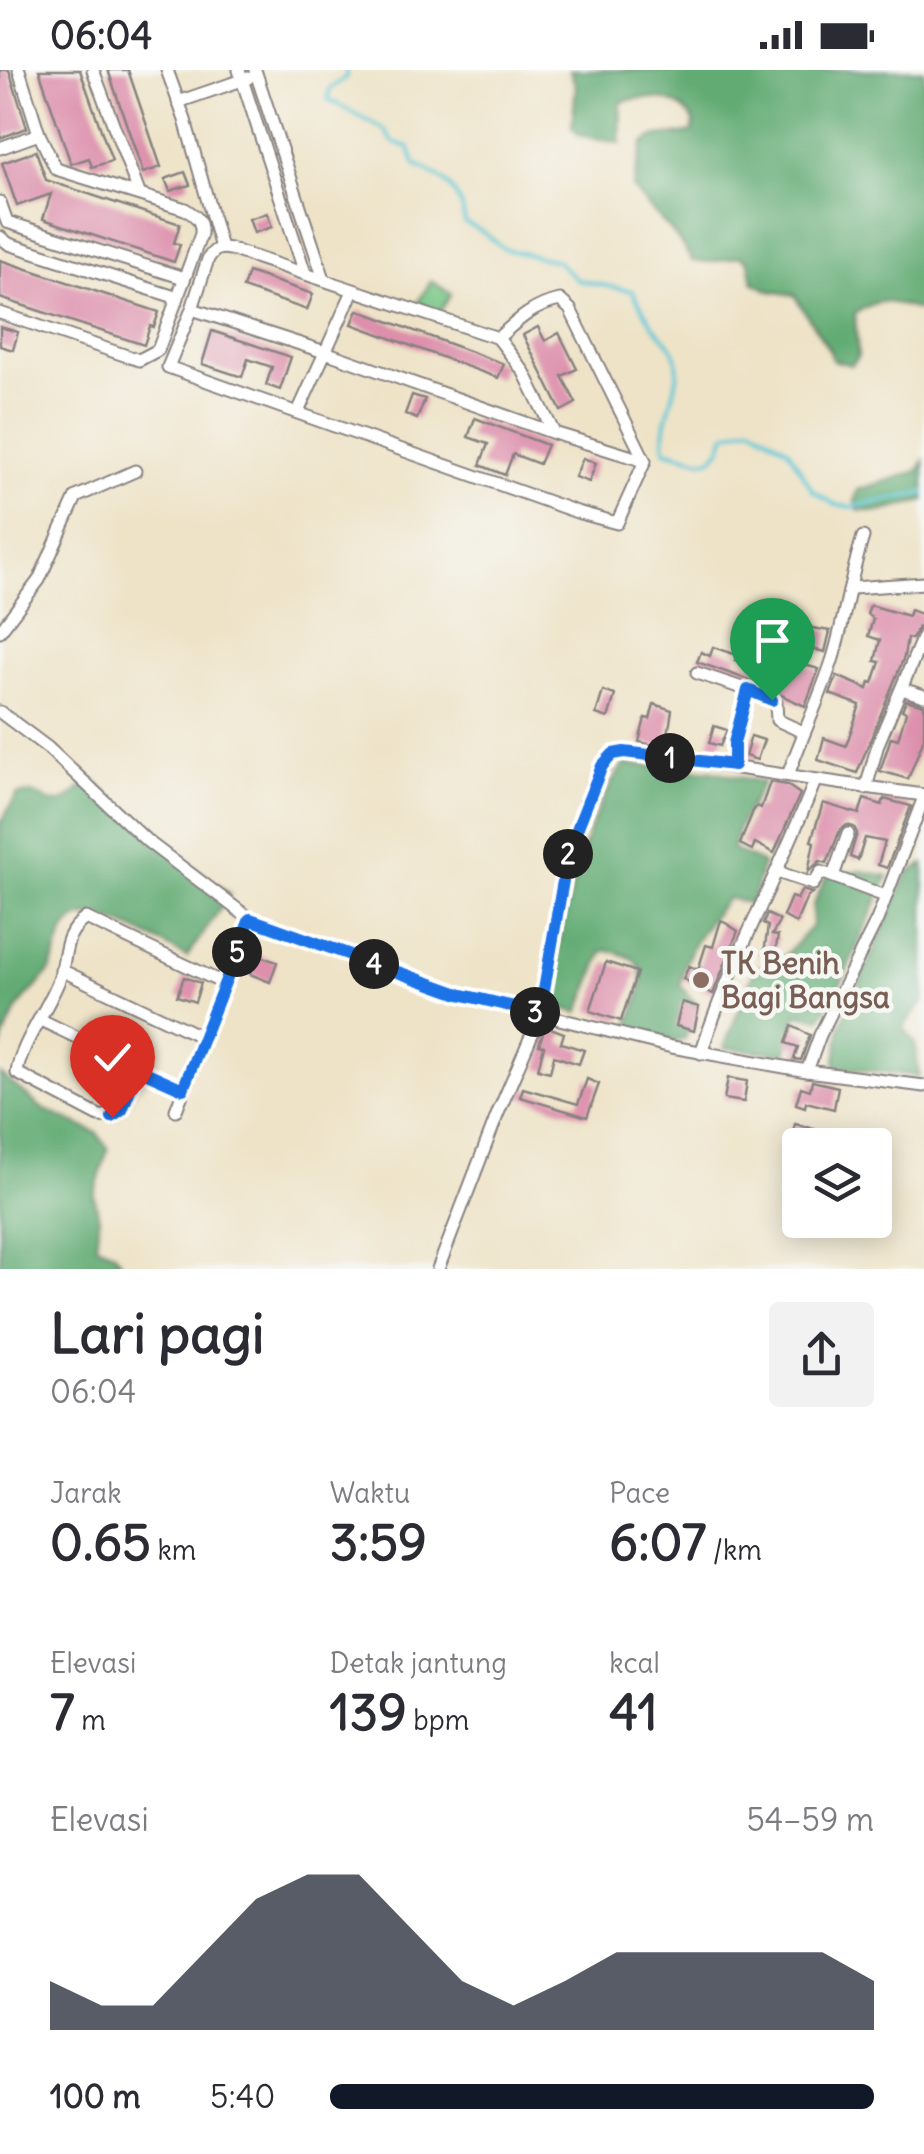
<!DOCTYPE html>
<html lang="id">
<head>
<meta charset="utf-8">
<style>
  :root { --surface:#fff; --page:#f2f2f3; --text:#2b2b33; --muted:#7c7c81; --accent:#111827 }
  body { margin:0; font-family:Delius,sans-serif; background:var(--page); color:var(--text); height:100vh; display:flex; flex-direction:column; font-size:38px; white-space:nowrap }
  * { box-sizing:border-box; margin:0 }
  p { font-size:32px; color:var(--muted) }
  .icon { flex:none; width:55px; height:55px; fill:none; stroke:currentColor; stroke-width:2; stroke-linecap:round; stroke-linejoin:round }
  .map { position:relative; height:1199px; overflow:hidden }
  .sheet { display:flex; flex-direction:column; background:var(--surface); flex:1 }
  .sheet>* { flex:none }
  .buttons { position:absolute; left:782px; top:1058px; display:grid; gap:20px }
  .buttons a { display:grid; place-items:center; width:110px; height:110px; border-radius:10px; background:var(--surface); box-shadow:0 5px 25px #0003; font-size:50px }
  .pin { position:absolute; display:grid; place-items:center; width:85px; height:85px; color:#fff; margin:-102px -42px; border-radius:50% 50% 50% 0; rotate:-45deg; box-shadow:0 0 10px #0007 }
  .pin .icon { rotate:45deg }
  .km { position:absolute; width:50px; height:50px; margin:-25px; border-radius:50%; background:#222; color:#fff; font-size:28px; line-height:50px; text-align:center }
  .round { display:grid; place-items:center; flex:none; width:105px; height:105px; border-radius:10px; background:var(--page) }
  .summary { display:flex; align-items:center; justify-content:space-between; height:170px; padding:0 50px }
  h1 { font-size:55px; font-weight:700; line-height:75px }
  .stats { display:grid; grid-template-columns:repeat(3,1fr); gap:15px; height:170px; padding:10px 50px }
  .stats div { display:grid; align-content:center }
  .stats b { font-size:50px; font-weight:700 }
  .stats small { font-size:28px; font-weight:400 }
  .stats p { font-size:28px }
  .chart { height:280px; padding:20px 50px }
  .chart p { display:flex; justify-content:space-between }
  .chart svg { width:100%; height:180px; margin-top:10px; fill:var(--accent); opacity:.7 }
  ul { padding:0 50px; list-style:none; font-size:32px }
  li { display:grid; grid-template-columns:160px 120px 1fr; align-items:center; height:75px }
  li i { height:25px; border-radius:12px; background:var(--accent) }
  .status { display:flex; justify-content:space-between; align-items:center; height:70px; padding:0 50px; background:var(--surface); direction:ltr }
  .status svg { height:28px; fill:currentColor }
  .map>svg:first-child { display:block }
  .green { fill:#78c686; stroke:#4d7460; stroke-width:2.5 }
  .forest { fill:#62ab73; stroke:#426657; stroke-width:2.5 }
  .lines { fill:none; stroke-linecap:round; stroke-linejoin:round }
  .stream { stroke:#5dc8d7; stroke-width:4 }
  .building { fill:#dd8fac }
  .minor-casing { stroke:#888281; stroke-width:15 }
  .minor { stroke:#fff; stroke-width:11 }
  .route-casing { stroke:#fff; stroke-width:20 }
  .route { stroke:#1a73e8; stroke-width:12 }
  .education-dot { fill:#8d6e63; stroke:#f6f6f2; stroke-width:4 }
  .labels { text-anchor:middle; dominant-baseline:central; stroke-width:9; stroke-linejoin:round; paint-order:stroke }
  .education-label { font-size:30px; font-weight:bold; fill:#785e54; stroke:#f6f6f2; text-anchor:start }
</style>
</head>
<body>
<div class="status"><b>06:04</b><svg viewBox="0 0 49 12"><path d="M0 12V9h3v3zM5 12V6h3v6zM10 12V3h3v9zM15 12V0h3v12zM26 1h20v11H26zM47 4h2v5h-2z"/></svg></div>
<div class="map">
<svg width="924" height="1199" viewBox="0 0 924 1199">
  <rect width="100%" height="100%" fill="#f6f6f2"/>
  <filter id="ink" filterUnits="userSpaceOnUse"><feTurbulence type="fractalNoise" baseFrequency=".01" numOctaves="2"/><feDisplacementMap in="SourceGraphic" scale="20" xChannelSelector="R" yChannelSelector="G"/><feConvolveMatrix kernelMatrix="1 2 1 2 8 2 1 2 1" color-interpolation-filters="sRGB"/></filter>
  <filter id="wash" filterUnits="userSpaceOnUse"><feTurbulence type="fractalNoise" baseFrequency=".0048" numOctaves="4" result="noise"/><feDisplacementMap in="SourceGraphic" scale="40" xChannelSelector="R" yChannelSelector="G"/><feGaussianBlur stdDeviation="2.25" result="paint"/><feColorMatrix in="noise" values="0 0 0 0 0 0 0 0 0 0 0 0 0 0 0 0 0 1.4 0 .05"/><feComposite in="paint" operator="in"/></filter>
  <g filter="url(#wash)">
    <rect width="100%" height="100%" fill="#eee3c7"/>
    <!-- green -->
    <polygon class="green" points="431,211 451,224 438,245 418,232"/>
    <!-- forest -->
    <g class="forest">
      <path d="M569 0H924V242C894 234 881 223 855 244L858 286 852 295 832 290 830 281 794 225 770 221 753 212 749 192 741 186 712 192 692 191C677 161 652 145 633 118L643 74C659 60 674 68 692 62L694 52C680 27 647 24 621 32L620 73 579 65 572 57 576 15Z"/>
      <polygon points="924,391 924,431 878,442 858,440 855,430 858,420 918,401"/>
      <path d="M624 694 713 701 763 712 738 758 733 779 763 794 751 834 728 828C703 857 687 878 680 915L696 934 685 969 673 972 627 960C634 937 657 899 627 886 618 883 613 880 603 881L579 943 547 934C565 853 575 763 624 694Z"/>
      <path d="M91 708 152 767 230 824 187 887C164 875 93 831 72 852 58 865 59 886 49 902 42 913 31 921 23 931 12 946 5 963 0 981V754L17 725C57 716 43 758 91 708Z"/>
      <polygon points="924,794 924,931 903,957 915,973 919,1006 835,997 841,954 908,803"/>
      <polygon points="860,801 888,806 843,909 821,948 797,944 786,984 724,978 755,898 779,892 812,856 813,835 826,807"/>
      <polygon points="0,1004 43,1039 97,1063 108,1078 94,1126 99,1148 96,1175 114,1182 121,1193 119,1199 0,1199"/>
    </g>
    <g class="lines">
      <!-- stream -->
      <path class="stream" d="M346 0V7L330 19 328 29 385 60 393 72 409 77 416 96C445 106 460 122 465 153L485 163 504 179 557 191 577 210 632 221C639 232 645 244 653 255 660 265 673 274 676 287 684 314 659 348 665 380L702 390 712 389 721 378 726 364 752 356 788 379 813 421 836 435 852 437 924 423"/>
    </g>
    <g id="blocks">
      <!-- building -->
      <g class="building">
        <polygon points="0,0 9,0 27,58 0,68"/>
        <polygon points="39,0 80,0 112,91 92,97 89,88 71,94"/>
        <polygon points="108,0 128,0 161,97 143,103"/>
        <polygon points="36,81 46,110 180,154 174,173 180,175 174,192 43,149 51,124 17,136 2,93"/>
        <polygon points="185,102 190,115 170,121 165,109"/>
        <polygon points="267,143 272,157 254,163 249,149"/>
        <polygon points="0,190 159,242 154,257 150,256 144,275 0,228"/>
        <polygon points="248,202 313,224 307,240 243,218"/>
        <polygon points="358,240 504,294 498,308 352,254"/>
        <polygon points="0,257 18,262 13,280 0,276"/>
        <polygon points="538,257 545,271 559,263 577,299 562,306 576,333 561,341 523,265"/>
        <polygon points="212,261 291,287 280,320 266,315 272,297 248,289 242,307 202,294"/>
        <polygon points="412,325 425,329 417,349 405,344"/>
        <polygon points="475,348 547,375 539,394 513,384 505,405 480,395 488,374 468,367"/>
        <polygon points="583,388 596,393 589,412 575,407"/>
        <polygon points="870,535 908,546 910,540 924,545 924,555 918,557 912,569 907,568 904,587 857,703 818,690 824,668 846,676 860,635 830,624 837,606 868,619 870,612 873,613 880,592 875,591 880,570 868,566 873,549 867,544"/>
        <polygon points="802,556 830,561 825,582 798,576"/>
        <polygon points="713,577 737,585 735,590 756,595 752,611 697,592 701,582 710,586"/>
        <polygon points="787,590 819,599 805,636 772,621 774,613 781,614"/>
        <polygon points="603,621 615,625 608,648 596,644"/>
        <polygon points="906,630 924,635 924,668 908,709 880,701 891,667 898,669 906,642 902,640"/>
        <polygon points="654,634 672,640 666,678 639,672 645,648 650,649"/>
        <polygon points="714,656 727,660 720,676 709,673"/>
        <polygon points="751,666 764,670 757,690 745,686"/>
        <polygon points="770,712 787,715 800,724 774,783 755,773 752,780 740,774 753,741 757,736 761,738"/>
        <polygon points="864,729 882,735 884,729 911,736 887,798 878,795 885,772 865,768 858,790 850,787 857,763 854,757 847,755 840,760 827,793 820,791 808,802 814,772 811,771 823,733 859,744"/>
        <polygon points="802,820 812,823 807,827 796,853 783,846 791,827 797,829"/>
        <polygon points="767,844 780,850 772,865 778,866 775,884 764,883 768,856 763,854"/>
        <polygon points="721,850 738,861 713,924 683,909 689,896 698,900 706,875 713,877"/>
        <polygon points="257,885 277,892 270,912 250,904"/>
        <polygon points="606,892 637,902 621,951 590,941"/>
        <polygon points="184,907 201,913 195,932 177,926"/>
        <polygon points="682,932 699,937 694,961 676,956"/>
        <polygon points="545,956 564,963 561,973 584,980 579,994 554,986 550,1002 538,999 544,976 539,975"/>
        <polygon points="792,956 810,965 801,990 794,989 798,977 786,973"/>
        <polygon points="728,1008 747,1011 744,1032 724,1029"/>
        <polygon points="587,1009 599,1014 587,1047 520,1027 523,1018 578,1034"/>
        <polygon points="812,1011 838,1017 834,1039 806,1032 805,1037 796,1034 801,1017 810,1020"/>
        <polygon points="795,1054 815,1059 813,1069 792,1064"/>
      </g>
    </g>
  </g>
  <g filter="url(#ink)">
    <use href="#blocks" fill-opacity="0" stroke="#888281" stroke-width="2.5"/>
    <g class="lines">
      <defs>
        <g id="minor">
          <polyline points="93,0 139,123"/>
          <polyline points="167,0 185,50 221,178"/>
          <polyline points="239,0 305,203"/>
          <polyline points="255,0 324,209"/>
          <polyline points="178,32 248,8"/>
          <polyline points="0,78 39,64"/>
          <polyline points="0,132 7,152 184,208"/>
          <polyline points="0,167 9,174 178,228"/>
          <polyline points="192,239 328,283 554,363"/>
          <path d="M0 243 139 290 158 280 201 164C202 150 196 146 185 139L56 99 39 64 19 0"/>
          <path d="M498 268C518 250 534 235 560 230L570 239 645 391 617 453 577 442 168 297 192 239 208 189C214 179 219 177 230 179L498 268 524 302 554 363 645 391"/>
          <polyline points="298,342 353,221"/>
          <polyline points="852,518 924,513"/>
          <polyline points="0,561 39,510 76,427 135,401"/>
          <polyline points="697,603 748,620 734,673 734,695"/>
          <polyline points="902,619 924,626"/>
          <polyline points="748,620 776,633 777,650 803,662"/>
          <polyline points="0,642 48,678 147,771 250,849 459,924 672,977 807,1001 924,1016"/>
          <path d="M788 705C802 666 820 628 833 588 845 548 850 507 863 467"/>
          <polyline points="866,718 878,674 924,564"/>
          <polyline points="777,802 813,814 821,802 885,826"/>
          <polyline points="833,806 848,764"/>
          <polyline points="61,900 204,968"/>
          <polyline points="41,950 183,1019"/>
          <path d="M701 983C732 888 779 803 815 711"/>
          <path d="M138 999 123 1039 112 1047 99 1046 17 1003C20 975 48 939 59 910 68 886 61 865 86 848L225 914"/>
          <polyline points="807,1001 820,965 877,850 924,727"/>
          <polyline points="176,1040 250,849"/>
          <path d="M438 1199 498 1043 541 943 568 783 593 714 613 684 624 682C724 695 824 712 924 725"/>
        </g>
      </defs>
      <!-- minor casing -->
      <use href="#minor" class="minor-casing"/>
      <!-- minor -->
      <use href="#minor" class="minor"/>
    </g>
  </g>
  <g class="lines" filter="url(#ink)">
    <defs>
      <polyline id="route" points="112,1047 122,1040 138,999 183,1019 250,849 459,924 540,943 568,782 602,696 613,684 624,682 734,695 734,673 748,620 772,630"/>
    </defs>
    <!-- route casing -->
    <use href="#route" class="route-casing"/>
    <!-- route -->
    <use href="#route" class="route"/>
  </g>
  <!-- markers -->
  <circle class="education-dot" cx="701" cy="910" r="10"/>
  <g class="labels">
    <!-- education labels -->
    <g class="education-label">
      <text x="721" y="893">TK Benih<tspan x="721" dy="34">Bagi Bangsa</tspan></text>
    </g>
  </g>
</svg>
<div class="buttons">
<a><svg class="icon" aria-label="layers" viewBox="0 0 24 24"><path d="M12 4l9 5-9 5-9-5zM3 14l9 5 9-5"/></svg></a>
</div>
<div class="pin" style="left:772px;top:630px;background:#1e9e55"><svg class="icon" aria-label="arrive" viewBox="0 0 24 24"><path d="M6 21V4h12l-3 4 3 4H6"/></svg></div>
<div class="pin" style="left:112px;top:1047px;background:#d93025"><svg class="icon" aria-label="check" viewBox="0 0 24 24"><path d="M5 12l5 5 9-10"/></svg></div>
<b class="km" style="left:670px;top:688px">1</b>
<b class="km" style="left:568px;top:784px">2</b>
<b class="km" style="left:535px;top:942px">3</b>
<b class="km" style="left:374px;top:894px">4</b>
<b class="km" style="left:237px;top:882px">5</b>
</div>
<section class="sheet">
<div class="summary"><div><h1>Lari pagi</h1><p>06:04</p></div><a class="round"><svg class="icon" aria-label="share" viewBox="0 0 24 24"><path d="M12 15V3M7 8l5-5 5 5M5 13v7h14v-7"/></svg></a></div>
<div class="stats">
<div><p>Jarak</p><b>0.65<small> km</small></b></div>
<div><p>Waktu</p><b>3:59</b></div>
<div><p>Pace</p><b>6:07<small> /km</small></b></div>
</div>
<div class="stats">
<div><p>Elevasi</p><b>7<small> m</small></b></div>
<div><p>Detak jantung</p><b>139<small> bpm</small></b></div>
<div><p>kcal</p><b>41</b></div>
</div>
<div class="chart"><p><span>Elevasi</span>54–59 m</p>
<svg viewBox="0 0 160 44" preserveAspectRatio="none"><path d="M0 44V32L10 38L20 38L30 25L40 12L50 6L60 6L70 19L80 32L90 38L100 32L110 25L120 25L130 25L140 25L150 25L160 32V44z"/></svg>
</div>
<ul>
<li><b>100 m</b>5:40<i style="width:100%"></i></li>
</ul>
</section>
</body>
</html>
